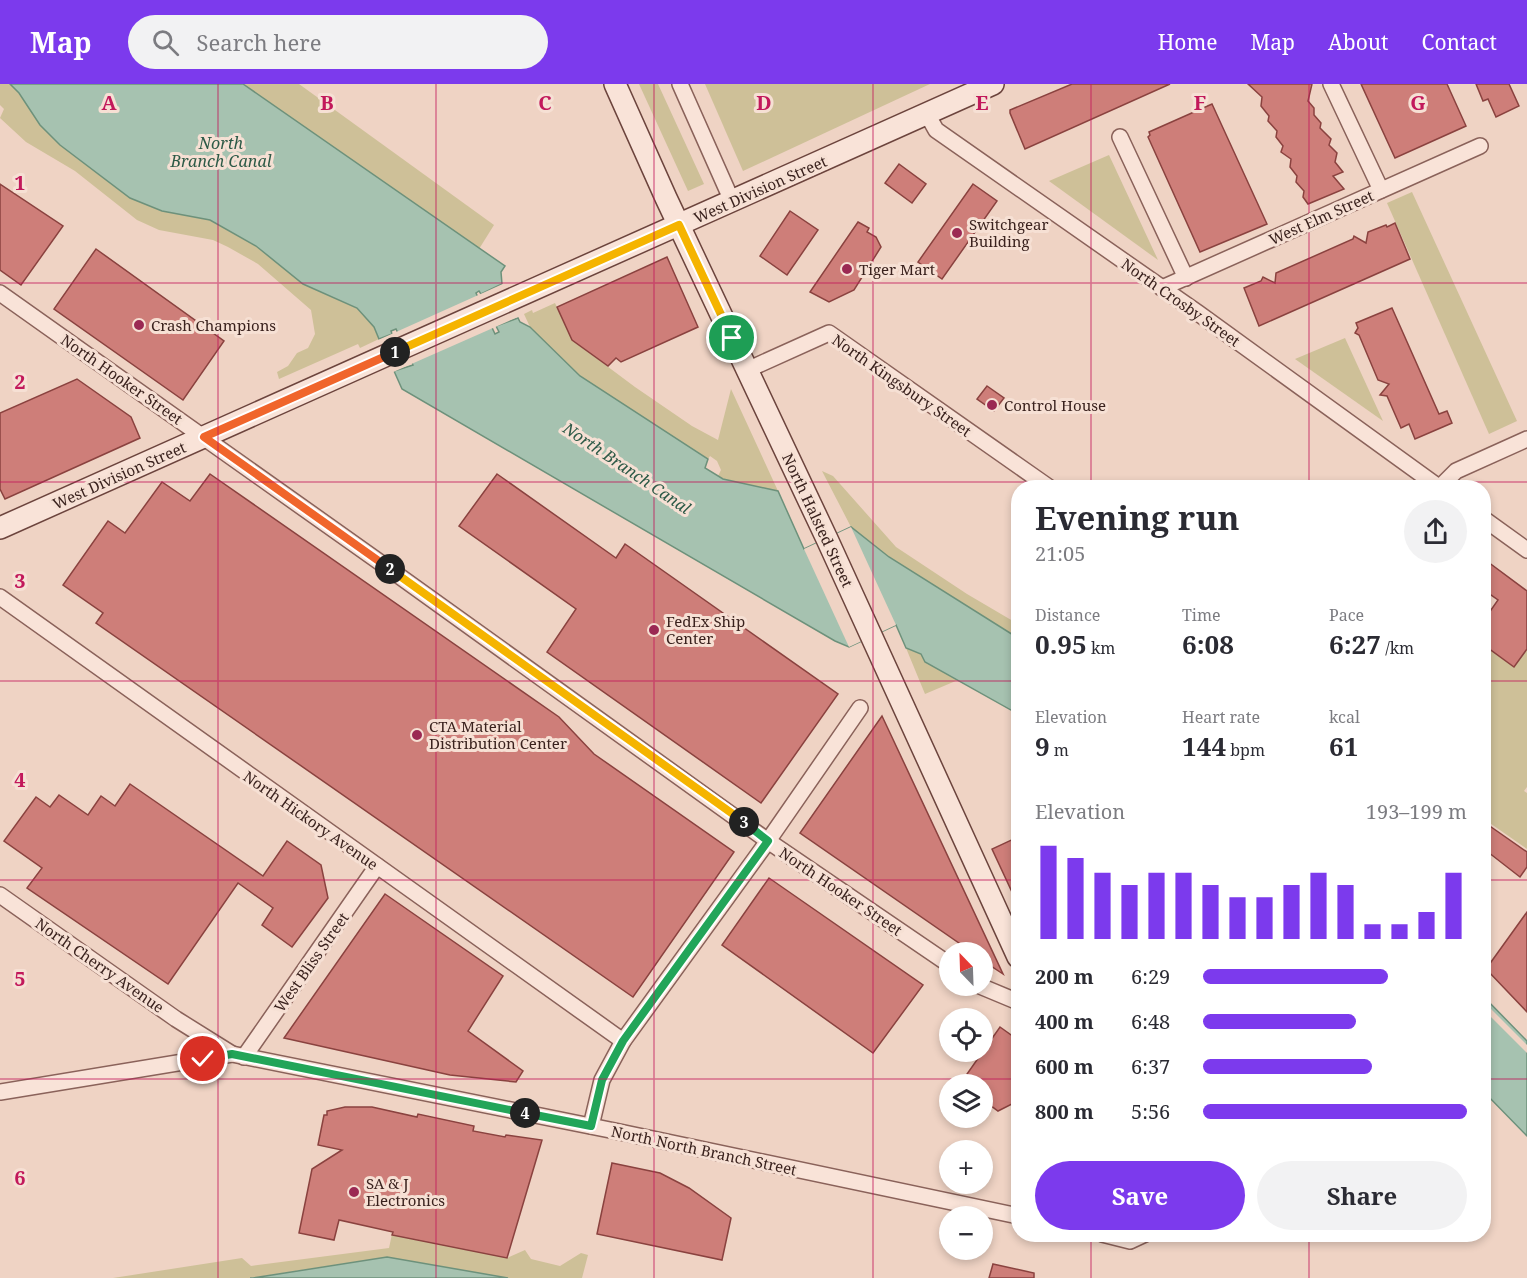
<!DOCTYPE html>
<html lang="en">
<head>
<meta charset="utf-8">
<style>
  :root { --surface:#fff; --page:#f2f2f3; --text:#2b2b33; --muted:#7c7c81; --accent:#7c3aed }
  body { margin:0; font-family:"Noto Serif",serif; background:var(--page); color:var(--text); height:100vh; display:flex; flex-direction:column; font-size:22px; white-space:nowrap }
  * { box-sizing:border-box; margin:0 }
  p { font-size:20px; color:var(--muted) }
  .icon { flex:none; width:33px; height:33px; fill:none; stroke:currentColor; stroke-width:2; stroke-linecap:round; stroke-linejoin:round }
  .map { position:relative; flex:1; overflow:hidden }
  .drawer { position:absolute; left:1011px; top:396px; width:480px; height:762px; display:flex; flex-direction:column; background:var(--surface); border-radius:24px; box-shadow:0 3px 9px #0003 }
  .drawer>* { flex:none }
  .needle { width:39px; rotate:337deg }
  .tools { position:absolute; left:939px; top:858px; display:grid; gap:12px }
  .tools a { display:grid; place-items:center; width:54px; height:54px; border-radius:50%; background:var(--surface); box-shadow:0 3px 9px #0003; font-size:30px }
  .pin { position:absolute; display:grid; place-items:center; width:51px; height:51px; color:#fff; margin:-26px; border:3px solid #fff; border-radius:50%; box-shadow:0 2px 6px #0007 }
  .km { position:absolute; width:30px; height:30px; margin:-15px; border-radius:50%; background:#222; color:#fff; font-size:16px; line-height:30px; text-align:center }
  .round { display:grid; place-items:center; flex:none; width:63px; height:63px; border-radius:32px; background:var(--page) }
  .summary { display:flex; align-items:center; justify-content:space-between; height:102px; padding:0 24px }
  h1 { font-size:33px; font-weight:700; line-height:45px }
  .metrics { display:grid; grid-template-columns:repeat(3,1fr); gap:9px; height:102px; padding:6px 24px }
  .metrics div { display:grid; align-content:center }
  .metrics b { font-size:26px; font-weight:700 }
  .metrics small { font-size:16px; font-weight:400 }
  .metrics p { font-size:16px }
  .chart { height:168px; padding:12px 24px }
  .chart p { display:flex; justify-content:space-between }
  .chart svg { width:100%; height:108px; margin-top:6px; stroke:var(--accent); stroke-width:6 }
  .cta { display:flex; gap:12px; margin-top:auto; padding:12px 24px }
  .cta a { flex:1; height:69px; border-radius:36px; background:var(--accent); color:#fff; font-size:24px; font-weight:700; line-height:69px; text-align:center }
  .cta a+a { background:var(--page); color:var(--text) }
  ul { padding:0 24px; list-style:none; font-size:20px }
  li { display:grid; grid-template-columns:96px 72px 1fr; align-items:center; height:45px }
  li i { height:15px; border-radius:8px; background:var(--accent) }
  header { display:flex; align-items:center; gap:36px; box-sizing:border-box; height:84px; padding:0 30px; background:var(--accent); color:#fff }
  header strong { font-size:28px }
  nav { display:flex; gap:33px; margin-inline-start:auto; font-size:21px }
  .search { width:420px; height:54px; background:var(--page); display:flex; align-items:center; gap:15px; box-sizing:border-box; padding:0 21px; border-radius:33px; color:var(--muted); font-size:22px }
  .map>svg:first-child { display:block }
  .green { fill:#cec098 }
  .water { fill:#a6c2b0; stroke:#6d917b; stroke-width:1.5 }
  .pier { fill:#efd3c4 }
  .building { fill:#ce7e79; stroke:#8a423f; stroke-width:1.5 }
  .lines { fill:none; stroke-linecap:round; stroke-linejoin:round }
  .minor-casing { stroke:#8a625a; stroke-width:18 }
  .secondary-casing { stroke:#6c443d; stroke-width:24 }
  .minor { stroke:#f9e3d8; stroke-width:15 }
  .secondary { stroke:#f9e3d8; stroke-width:21 }
  .split-1-casing { stroke:#fff; stroke-width:12 }
  .split-2-casing { stroke:#fff; stroke-width:12 }
  .split-3-casing { stroke:#fff; stroke-width:12 }
  .split-4-casing { stroke:#fff; stroke-width:12 }
  .split-5-casing { stroke:#fff; stroke-width:12 }
  .split-1 { stroke:#f5b400; stroke-width:8 }
  .split-2 { stroke:#f0652b; stroke-width:8 }
  .split-3 { stroke:#f5b400; stroke-width:8 }
  .split-4 { stroke:#22a559; stroke-width:8 }
  .split-5 { stroke:#22a559; stroke-width:8 }
  .grid { fill:none; stroke:#c2185b; stroke-width:1.5; stroke-opacity:0.55 }
  .poi-dot { fill:#9b2953; stroke:#f6e0d4; stroke-width:2 }
  .labels { text-anchor:middle; dominant-baseline:central; stroke-width:6; stroke-linejoin:round; paint-order:stroke }
  .street-label { font-size:15px; fill:#3a221e; stroke:#f6e0d4 }
  .poi-label { font-size:15px; fill:#3a221e; stroke:#f6e0d4; text-anchor:start }
  .water-label { font-size:16px; font-style:italic; fill:#2d5a47; stroke:#f6e0d4 }
  .grid-label { font-size:20px; text-anchor:middle; font-weight:bold; fill:#c2185b; stroke:#f6e0d4; stroke-width:6; stroke-linejoin:round; paint-order:stroke }
</style>
</head>
<body>
<header>
<strong>Map</strong>
<div class="search"><svg class="icon" aria-label="search" viewBox="0 0 24 24"><circle cx="10" cy="10" r="6"/><path d="M15 15l6 6"/></svg>Search here</div>
<nav><a>Home</a><a>Map</a><a>About</a><a>Contact</a></nav>
</header>
<div class="map">
<svg width="1527" height="1194" viewBox="0 0 1527 1194">
  <rect width="100%" height="100%" fill="#efd3c4"/>
  <!-- green -->
  <g class="green">
    <polygon points="0,0 10,0 19,9 40,41 60,61 130,114 162,127 210,136 256,162 303,200 357,224 374,243 379,255 360,264 358,260 279,295 277,288 288,282 297,269 308,264 315,250 311,226 258,180 228,163 213,156 159,146 137,136 75,87 26,58 0,34 4,25 0,21"/>
    <polygon points="243,0 299,0 494,141 479,165"/>
    <polygon points="639,0 658,0 704,100 688,107"/>
    <polygon points="705,0 930,0 743,87"/>
    <polygon points="1109,71 1158,176 1049,97"/>
    <polygon points="1412,108 1517,337 1489,350 1387,119"/>
    <polygon points="555,219 572,256 635,303 692,342 718,356 731,305 778,407 723,395 718,392 721,386 717,377 710,372 708,375 580,292 530,243 524,230 532,226 533,229"/>
    <polygon points="1345,254 1383,337 1295,275"/>
    <polygon points="822,387 833,392 896,463 967,510 1018,540 1018,554 889,473 851,443"/>
    <polygon points="1484,559 1514,582 1527,563 1527,703 1524,707 1527,709 1527,765 1484,735"/>
    <polygon points="906,564 921,570 925,578 958,596 925,610"/>
    <polygon points="392,1150 507,1174 525,1166 531,1175 560,1182 581,1169 588,1171 582,1194 508,1194 387,1173 250,1194 113,1194 242,1174 251,1182 389,1164"/>
  </g>
  <!-- water -->
  <g class="water">
    <polygon points="10,0 243,0 505,182 501,188 502,200 481,210 479,207 476,209 495,250 499,248 496,242 518,234 520,238 530,243 580,292 708,375 705,384 723,395 778,407 804,465 851,443 889,473 1018,554 1018,630 925,578 921,570 906,564 896,541 849,563 835,557 402,305 394,287 413,281 396,245 391,247 392,250 379,255 374,243 357,224 303,200 256,162 210,136 162,127 130,114 60,61 40,41 19,9"/>
    <polygon points="1484,913 1527,957 1527,1052 1484,1008"/>
    <polygon points="387,1173 508,1194 250,1194 253,1194"/>
  </g>
  <!-- pier -->
  <g class="pier">
    <polygon points="505,199 503,203 481,213 494,240 509,233 520,232 391,289 393,285 405,279 409,280 395,251 380,258 376,257"/>
    <polygon points="851,443 896,541 849,563 804,465"/>
    <polygon points="1484,918 1527,961 1527,969 1484,926"/>
  </g>
  <!-- building -->
  <g class="building">
    <polygon points="1072,0 1170,0 1025,65 1010,29 1010,26"/>
    <polygon points="1248,0 1312,0 1308,17 1314,24 1314,31 1321,39 1320,44 1331,55 1329,61 1337,69 1335,78 1343,88 1333,92 1344,105 1308,120 1303,113 1304,107 1296,98 1297,92 1290,83 1291,75 1281,68 1283,62 1276,53 1277,47 1268,37 1269,32 1261,22 1262,13"/>
    <polygon points="1361,0 1447,0 1466,42 1395,74"/>
    <polygon points="1476,0 1509,0 1519,22 1496,33 1488,15 1483,17"/>
    <polygon points="1212,20 1267,140 1200,168 1148,53 1150,51 1149,48"/>
    <polygon points="899,80 926,100 912,119 885,99"/>
    <polygon points="0,100 63,142 21,201 0,186"/>
    <polygon points="973,100 997,117 942,195 918,178"/>
    <polygon points="790,127 818,146 787,191 760,172"/>
    <polygon points="858,138 869,144 867,148 876,153 881,163 854,206 829,218 810,208"/>
    <polygon points="1395,139 1410,175 1259,242 1244,204 1261,197 1263,193 1275,199 1276,189 1353,155 1354,152 1366,159 1368,148 1386,141 1387,143"/>
    <polygon points="96,165 224,257 183,316 54,225"/>
    <polygon points="667,173 698,243 621,278 616,274 608,282 572,256 557,223"/>
    <polygon points="1392,224 1439,330 1447,327 1452,339 1415,355 1409,340 1401,344 1387,312 1380,311 1389,300 1378,296 1359,251 1355,249 1358,244 1356,239"/>
    <polygon points="77,295 131,333 140,354 5,415 0,405 0,329"/>
    <polygon points="987,302 1004,314 994,327 977,315"/>
    <polygon points="210,390 559,633 594,670 734,768 633,913 96,539 103,529 63,501 108,437 125,449 162,398 190,417"/>
    <polygon points="497,390 616,474 625,460 838,610 761,719 547,568 576,525 459,442"/>
    <polygon points="1484,475 1527,507 1527,565 1514,583 1484,561 1484,536 1498,516 1484,506"/>
    <polygon points="882,632 890,649 1003,890 982,876 982,868 972,868 800,749"/>
    <polygon points="130,700 263,792 287,757 321,781 328,814 292,863 262,841 273,824 238,799 168,900 27,804 42,784 4,757 36,713 50,723 59,711 88,731 101,712 115,722"/>
    <polygon points="1484,738 1527,768 1527,783 1520,793 1484,765"/>
    <polygon points="1018,753 1018,821 992,765"/>
    <polygon points="769,794 923,901 873,969 722,861"/>
    <polygon points="385,810 503,892 468,947 523,987 516,998 450,991 284,954"/>
    <polygon points="1527,828 1527,928 1486,885"/>
    <polygon points="1000,943 1018,956 1018,1017 998,1027 982,1015 982,1000 960,1000"/>
    <polygon points="345,1023 372,1023 417,1033 418,1030 474,1042 473,1047 505,1053 506,1051 542,1056 507,1174 392,1151 393,1148 339,1136 334,1156 299,1149 312,1085 342,1066 318,1061 324,1031 327,1031 327,1027"/>
    <polygon points="612,1079 660,1089 689,1104 731,1134 722,1176 597,1150"/>
    <polygon points="993,1180 1034,1189 1034,1194 989,1194"/>
  </g>
  <g class="lines">
    <defs>
      <g id="minor">
        <polyline points="680,0 732,117"/>
        <polyline points="1331,0 1381,106"/>
        <polyline points="927,30 936,46 1198,229 1440,404"/>
        <polyline points="1120,53 1186,194"/>
        <polyline points="1162,204 1480,62"/>
        <polyline points="0,209 402,494 768,757 950,881"/>
        <polyline points="747,286 829,249 1050,404"/>
        <polyline points="1439,404 1456,387 1527,355"/>
        <polyline points="1484,435 1527,466"/>
        <polyline points="0,513 623,957"/>
        <polyline points="0,811 176,935 232,970"/>
        <polyline points="980,902 1016,917 1018,916"/>
        <polyline points="244,973 377,782"/>
        <polyline points="0,1008 232,970 615,1047 1018,1132"/>
        <polyline points="591,1042 602,996 623,957 768,757 860,624"/>
        <polyline points="1102,1150 1130,1157 1145,1150"/>
      </g>
      <g id="secondary">
        <polyline points="615,0 666,114 827,455 1018,873"/>
        <polyline points="0,444 993,0"/>
      </g>
    </defs>
    <!-- minor casing -->
    <use href="#minor" class="minor-casing"/>
    <!-- secondary casing -->
    <use href="#secondary" class="secondary-casing"/>
    <!-- minor -->
    <use href="#minor" class="minor"/>
    <!-- secondary -->
    <use href="#secondary" class="secondary"/>
  </g>
  <g class="lines">
    <defs>
      <polyline id="split-1" points="395,268 679,141 732,254"/>
      <polyline id="split-2" points="390,485 204,353 395,268"/>
      <polyline id="split-3" points="390,485 744,738"/>
      <polyline id="split-4" points="525,1029 591,1042 602,996 623,957 768,757 744,738"/>
      <polyline id="split-5" points="203,975 232,970 525,1029"/>
    </defs>
    <!-- split-1 casing -->
    <use href="#split-1" class="split-1-casing"/>
    <!-- split-2 casing -->
    <use href="#split-2" class="split-2-casing"/>
    <!-- split-3 casing -->
    <use href="#split-3" class="split-3-casing"/>
    <!-- split-4 casing -->
    <use href="#split-4" class="split-4-casing"/>
    <!-- split-5 casing -->
    <use href="#split-5" class="split-5-casing"/>
    <!-- split-1 -->
    <use href="#split-1" class="split-1"/>
    <!-- split-2 -->
    <use href="#split-2" class="split-2"/>
    <!-- split-3 -->
    <use href="#split-3" class="split-3"/>
    <!-- split-4 -->
    <use href="#split-4" class="split-4"/>
    <!-- split-5 -->
    <use href="#split-5" class="split-5"/>
  </g>
  <!-- grid -->
  <path class="grid" d="M218 0V1194M436 0V1194M654 0V1194M873 0V1194M1091 0V404M1309 0V404M0 199H1527M0 398H1527M0 597H1018M1484 597H1527M0 796H1018M1484 796H1527M0 995H1018M1484 995H1527M1091 1150V1194M1309 1150V1194"/>
  <!-- markers -->
  <g class="poi-dot">
    <circle cx="957" cy="149" r="6"/>
    <circle cx="847" cy="185" r="6"/>
    <circle cx="139" cy="241" r="6"/>
    <circle cx="992" cy="321" r="6"/>
    <circle cx="654" cy="546" r="6"/>
    <circle cx="417" cy="651" r="6"/>
    <circle cx="354" cy="1108" r="6"/>
  </g>
  <g class="labels">
    <!-- street labels -->
    <g class="street-label">
      <text transform="translate(760 105) rotate(-24)">West Division Street</text>
      <text transform="translate(1321 133) rotate(-24)">West Elm Street</text>
      <text transform="translate(1181 218) rotate(35)">North Crosby Street</text>
      <text transform="translate(122 295) rotate(35)">North Hooker Street</text>
      <text transform="translate(902 301) rotate(35)">North Kingsbury Street</text>
      <text transform="translate(119 391) rotate(-24)">West Division Street</text>
      <text transform="translate(818 436) rotate(65)">North Halsted Street</text>
      <text transform="translate(311 736) rotate(35)">North Hickory Avenue</text>
      <text transform="translate(841 807) rotate(34)">North Hooker Street</text>
      <text transform="translate(311 878) rotate(-55)">West Bliss Street</text>
      <text transform="translate(100 881) rotate(35)">North Cherry Avenue</text>
      <text transform="translate(704 1066) rotate(12)">North North Branch Street</text>
    </g>
    <!-- poi labels -->
    <g class="poi-label">
      <text x="969" y="140">Switchgear<tspan x="969" dy="17">Building</tspan></text>
      <text x="859" y="185">Tiger Mart</text>
      <text x="151" y="241">Crash Champions</text>
      <text x="1004" y="321">Control House</text>
      <text x="666" y="537">FedEx Ship<tspan x="666" dy="17">Center</tspan></text>
      <text x="429" y="642">CTA Material<tspan x="429" dy="17">Distribution Center</tspan></text>
      <text x="366" y="1099">SA &amp; J<tspan x="366" dy="17">Electronics</tspan></text>
    </g>
    <!-- water labels -->
    <g class="water-label">
      <text x="221" y="59">North<tspan x="221" dy="18">Branch Canal</tspan></text>
      <text transform="translate(627 384) rotate(34)">North Branch Canal</text>
    </g>
  </g>
  <g class="grid-label">
    <text x="109" y="26">A</text>
    <text x="327" y="26">B</text>
    <text x="545" y="26">C</text>
    <text x="764" y="26">D</text>
    <text x="982" y="26">E</text>
    <text x="1200" y="26">F</text>
    <text x="1418" y="26">G</text>
    <text x="20" y="106">1</text>
    <text x="20" y="305">2</text>
    <text x="20" y="504">3</text>
    <text x="20" y="703">4</text>
    <text x="20" y="902">5</text>
    <text x="20" y="1101">6</text>
  </g>
</svg>
<div class="tools">
<a><svg class="needle" viewBox="-14 -14 28 28"><path d="M0-13l5 13h-10z" fill="#e53935"/><path d="M0 13l5-13h-10z" fill="#7c7c81"/></svg></a>
<a><svg class="icon" aria-label="locate" viewBox="0 0 24 24"><circle cx="12" cy="12" r="6"/><path d="M12 2v4M12 18v4M2 12h4M18 12h4"/></svg></a>
<a><svg class="icon" aria-label="layers" viewBox="0 0 24 24"><path d="M12 4l9 5-9 5-9-5zM3 14l9 5 9-5"/></svg></a>
<a>+</a>
<a>−</a>
</div>
<div class="pin" style="left:732px;top:254px;background:#1e9e55"><svg class="icon" aria-label="arrive" viewBox="0 0 24 24"><path d="M6 21V4h12l-3 4 3 4H6"/></svg></div>
<div class="pin" style="left:203px;top:975px;background:#d93025"><svg class="icon" aria-label="check" viewBox="0 0 24 24"><path d="M5 12l5 5 9-10"/></svg></div>
<b class="km" style="left:395px;top:268px">1</b>
<b class="km" style="left:390px;top:485px">2</b>
<b class="km" style="left:744px;top:738px">3</b>
<b class="km" style="left:525px;top:1029px">4</b>
<section class="drawer">
<div class="summary"><div><h1>Evening run</h1><p>21:05</p></div><a class="round"><svg class="icon" aria-label="share" viewBox="0 0 24 24"><path d="M12 15V3M7 8l5-5 5 5M5 13v7h14v-7"/></svg></a></div>
<div class="metrics">
<div><p>Distance</p><b>0.95<small> km</small></b></div>
<div><p>Time</p><b>6:08</b></div>
<div><p>Pace</p><b>6:27<small> /km</small></b></div>
</div>
<div class="metrics">
<div><p>Elevation</p><b>9<small> m</small></b></div>
<div><p>Heart rate</p><b>144<small> bpm</small></b></div>
<div><p>kcal</p><b>61</b></div>
</div>
<div class="chart"><p><span>Elevation</span>193–199 m</p>
<svg viewBox="0 0 160 44" preserveAspectRatio="none"><path d="M5 44V6M15 44V11M25 44V17M35 44V22M45 44V17M55 44V17M65 44V22M75 44V27M85 44V27M95 44V22M105 44V17M115 44V22M125 44V38M135 44V38M145 44V33M155 44V17"/></svg>
</div>
<ul>
<li><b>200 m</b>6:29<i style="width:70%"></i></li>
<li><b>400 m</b>6:48<i style="width:58%"></i></li>
<li><b>600 m</b>6:37<i style="width:64%"></i></li>
<li><b>800 m</b>5:56<i style="width:100%"></i></li>
</ul>
<div class="cta"><a>Save</a><a>Share</a></div>
</section>
</div>
</body>
</html>
